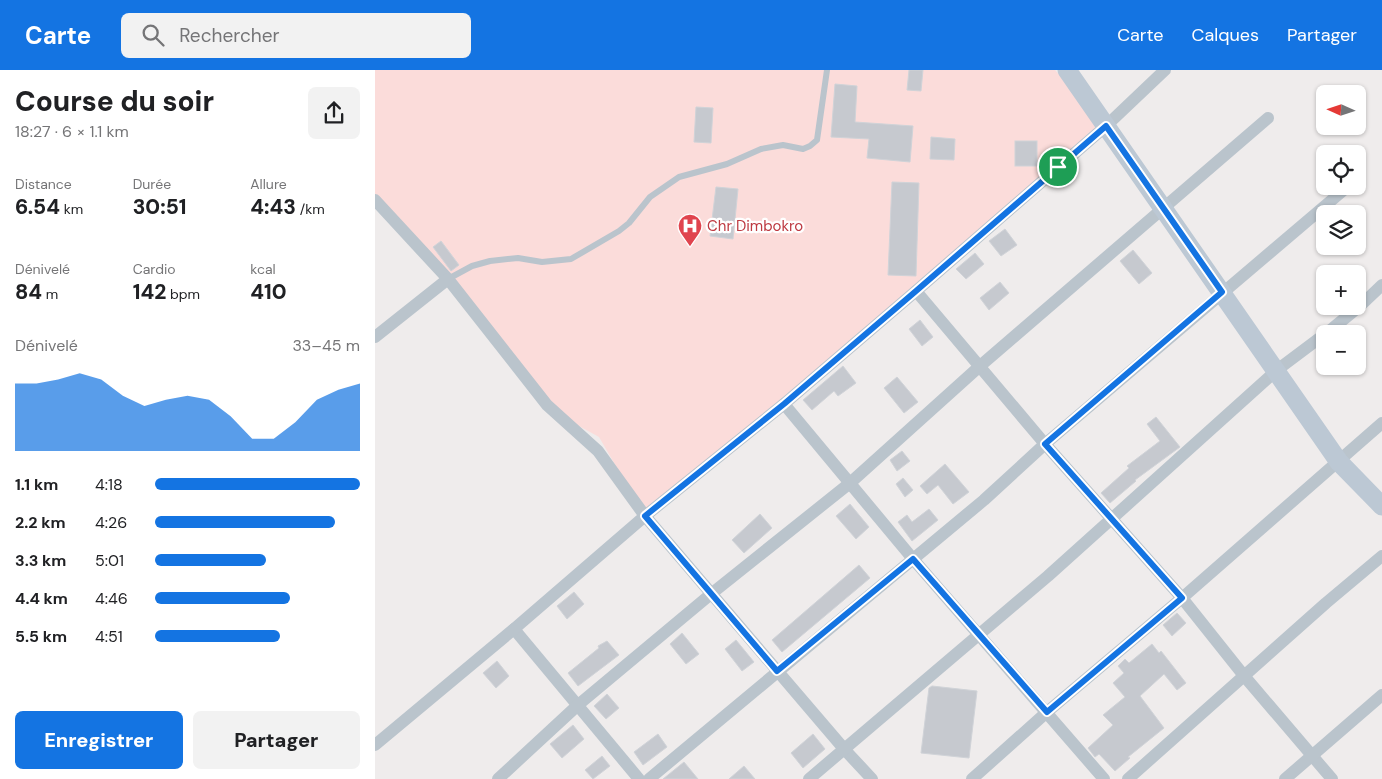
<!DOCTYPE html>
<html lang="fr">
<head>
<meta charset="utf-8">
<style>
  :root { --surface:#fff; --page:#f2f2f2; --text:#202124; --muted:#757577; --accent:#1474e2 }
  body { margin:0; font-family:"DM Sans",sans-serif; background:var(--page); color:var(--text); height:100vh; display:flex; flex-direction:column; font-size:19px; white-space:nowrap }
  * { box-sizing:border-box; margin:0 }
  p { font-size:16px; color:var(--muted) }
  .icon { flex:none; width:28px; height:28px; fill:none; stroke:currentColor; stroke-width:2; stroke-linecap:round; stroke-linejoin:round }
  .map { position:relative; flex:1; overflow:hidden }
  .drawer { display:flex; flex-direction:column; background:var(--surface); width:375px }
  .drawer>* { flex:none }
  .needle { width:32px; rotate:273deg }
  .tools { position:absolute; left:941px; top:15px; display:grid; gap:10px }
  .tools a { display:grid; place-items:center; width:50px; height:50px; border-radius:8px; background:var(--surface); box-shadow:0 1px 4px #0004; font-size:25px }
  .pin { position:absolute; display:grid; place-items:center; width:42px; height:42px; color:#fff; margin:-21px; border:2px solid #fff; border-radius:50%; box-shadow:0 1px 5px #0007 }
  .round { display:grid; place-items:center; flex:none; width:52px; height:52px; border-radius:8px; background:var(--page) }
  .overview { display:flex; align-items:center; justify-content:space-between; height:85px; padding:0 15px }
  h1 { font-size:28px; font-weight:800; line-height:38px }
  .metrics { display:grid; grid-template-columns:repeat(3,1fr); gap:8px; height:85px; padding:5px 15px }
  .metrics div { display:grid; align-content:center }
  .metrics b { font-size:21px; font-weight:800 }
  .metrics small { font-size:14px; font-weight:400 }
  .metrics p { font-size:14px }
  .chart { height:140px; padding:10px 15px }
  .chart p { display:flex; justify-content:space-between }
  .chart svg { width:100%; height:90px; margin-top:5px; fill:var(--accent); opacity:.7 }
  .action { display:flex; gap:10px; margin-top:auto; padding:10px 15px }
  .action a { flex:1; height:58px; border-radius:8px; background:var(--accent); color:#fff; font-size:20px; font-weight:800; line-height:58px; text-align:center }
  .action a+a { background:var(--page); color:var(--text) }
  ul { padding:0 15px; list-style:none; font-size:16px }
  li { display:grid; grid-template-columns:80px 60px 1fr; align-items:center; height:38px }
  li i { height:12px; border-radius:6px; background:var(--accent) }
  header { display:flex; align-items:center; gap:30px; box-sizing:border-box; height:70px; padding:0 25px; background:var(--accent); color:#fff }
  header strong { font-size:24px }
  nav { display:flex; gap:28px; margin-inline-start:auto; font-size:18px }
  .search { width:350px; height:45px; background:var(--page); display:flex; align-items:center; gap:12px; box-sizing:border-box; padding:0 18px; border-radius:8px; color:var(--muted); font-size:19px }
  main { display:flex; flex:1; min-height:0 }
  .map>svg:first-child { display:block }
  .medical { fill:#fbdcda }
  .building { fill:#c6c9cf; stroke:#d0d3d8 }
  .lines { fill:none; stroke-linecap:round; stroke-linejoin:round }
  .service { stroke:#bac4cc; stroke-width:6 }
  .minor { stroke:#bac4cc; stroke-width:12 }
  .secondary { stroke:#bcc8d4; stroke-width:19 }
  .route-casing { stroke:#fff; stroke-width:10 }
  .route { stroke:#1474e2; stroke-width:6 }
  .labels { text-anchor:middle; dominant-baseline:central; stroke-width:4.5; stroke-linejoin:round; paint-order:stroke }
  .health-label { font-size:15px; fill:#be3a42; stroke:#fff; text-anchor:start }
</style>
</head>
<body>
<header>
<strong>Carte</strong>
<div class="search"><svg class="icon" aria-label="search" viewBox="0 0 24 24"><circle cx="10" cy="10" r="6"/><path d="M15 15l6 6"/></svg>Rechercher</div>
<nav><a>Carte</a><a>Calques</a><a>Partager</a></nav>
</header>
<main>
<section class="drawer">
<div class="overview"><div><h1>Course du soir</h1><p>18:27 · 6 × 1.1 km</p></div><a class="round"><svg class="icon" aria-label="share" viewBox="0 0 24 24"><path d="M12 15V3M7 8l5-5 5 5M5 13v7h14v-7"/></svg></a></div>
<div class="metrics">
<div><p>Distance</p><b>6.54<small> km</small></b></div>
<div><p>Durée</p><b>30:51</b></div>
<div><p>Allure</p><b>4:43<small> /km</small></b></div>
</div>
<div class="metrics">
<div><p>Dénivelé</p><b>84<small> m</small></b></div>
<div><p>Cardio</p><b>142<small> bpm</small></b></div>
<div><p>kcal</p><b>410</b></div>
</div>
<div class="chart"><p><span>Dénivelé</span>33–45 m</p>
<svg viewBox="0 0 160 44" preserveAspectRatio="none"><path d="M0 44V11L10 11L20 9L30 6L40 9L50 17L60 22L70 19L80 17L90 19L100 27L110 38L120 38L130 30L140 19L150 14L160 11V44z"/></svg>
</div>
<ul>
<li><b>1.1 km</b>4:18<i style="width:100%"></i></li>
<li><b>2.2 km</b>4:26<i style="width:88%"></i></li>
<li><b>3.3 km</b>5:01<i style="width:54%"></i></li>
<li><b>4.4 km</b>4:46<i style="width:66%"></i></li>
<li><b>5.5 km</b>4:51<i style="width:61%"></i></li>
</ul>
<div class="action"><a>Enregistrer</a><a>Partager</a></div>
</section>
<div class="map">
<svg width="1007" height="709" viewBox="0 0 1007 709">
  <rect width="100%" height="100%" fill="#efecec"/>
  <!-- medical -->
  <polygon class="medical" points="0,0 680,0 731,56 270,446 224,367 184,345 0,131"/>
  <!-- building -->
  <g class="building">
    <polygon points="534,0 548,0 546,21 532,20"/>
    <polygon points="460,14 482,16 480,52 538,56 535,92 492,88 494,69 456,67"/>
    <polygon points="321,37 338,38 336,73 319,72"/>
    <polygon points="556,67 580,69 579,90 555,89"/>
    <rect x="640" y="71" width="22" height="25"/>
    <polygon points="517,112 544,113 541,206 513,205"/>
    <polygon points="341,117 363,119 358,169 335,166"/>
    <polygon points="630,159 642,175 626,186 614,171"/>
    <polygon points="66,171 84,195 76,201 58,177"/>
    <polygon points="758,180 777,203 764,214 745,191"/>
    <polygon points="600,183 609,194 591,209 581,199"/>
    <polygon points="625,212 634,223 614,240 605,228"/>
    <polygon points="545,250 558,267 547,276 534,259"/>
    <polygon points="468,296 481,313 463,326 459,321 437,340 428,330"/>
    <polygon points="522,307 543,332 529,343 509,318"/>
    <polygon points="781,347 805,377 760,410 761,411 735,433 726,423 754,398 752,396 785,371 772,354"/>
    <polygon points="527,381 535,391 522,401 515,390"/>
    <polygon points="570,394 594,422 578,434 563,415 552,424 545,416"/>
    <polygon points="528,408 538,420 530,427 521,414"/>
    <polygon points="475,434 494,457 481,469 461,446"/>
    <polygon points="554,439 563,450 537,471 523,452 532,445 537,452"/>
    <polygon points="385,444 397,458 369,483 357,470"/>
    <polygon points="484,495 495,508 407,582 397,570"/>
    <polygon points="199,522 209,534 192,549 182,536"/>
    <polygon points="802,543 811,553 797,566 788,555"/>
    <polygon points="307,563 324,584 311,594 295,574"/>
    <polygon points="361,570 379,592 367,601 350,579"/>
    <polygon points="232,571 244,585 203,616 193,603 224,578 223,576"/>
    <polygon points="777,574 784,583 786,581 811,613 802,620 789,604 765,626 789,658 753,687 755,688 740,701 724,684 720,687 713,678 738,655 728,645 750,627 738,613 749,603 743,596 750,589 754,593"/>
    <polygon points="122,591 134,606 121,618 108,603"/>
    <polygon points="557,616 602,621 594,688 546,683 554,618"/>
    <polygon points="232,624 244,638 231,649 219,636"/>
    <polygon points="198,655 209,669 187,688 175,674"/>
    <polygon points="283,664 292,677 268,695 259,682"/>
    <polygon points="438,664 450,679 428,698 416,683"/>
    <polygon points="227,686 235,696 218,709 210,700"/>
    <polygon points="309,692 323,709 288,709"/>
    <polygon points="369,696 380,709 354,709"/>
  </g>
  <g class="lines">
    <!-- service -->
    <polyline class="service" points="73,209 97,196 115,191 143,188 167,192 196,189 244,161 254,153 275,127 304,107 352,94 386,79 408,75 428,79 435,76 442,70 452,0"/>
    <!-- minor -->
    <g class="minor">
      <polyline points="0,130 73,209 172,335 223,381 270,446 470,680 497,709"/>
      <polyline points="541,221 670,374 807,528 870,607 957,709"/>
      <polyline points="0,267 73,209"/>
      <polyline points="409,334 538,489 729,709"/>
      <polyline points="139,559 264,709"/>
      <polyline points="0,675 139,559 270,446 409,334 541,221 731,56 790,0"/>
      <polyline points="123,709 203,635 336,524 475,413 605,296 893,48"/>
      <polyline points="274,709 609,430 670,374 971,118"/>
      <polyline points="434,709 673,506 902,300 958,258 986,235 1007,215"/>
      <polyline points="597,709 672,642 807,528 1007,353"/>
      <polyline points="753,709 951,533 1007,486"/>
      <polyline points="910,709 1007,625"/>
    </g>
    <!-- secondary -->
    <polyline class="secondary" points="692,0 964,392 1007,436"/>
  </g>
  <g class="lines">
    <defs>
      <polygon id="route" points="731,56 847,222 670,374 807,528 672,642 538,489 402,601 270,446 409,334 541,221"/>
    </defs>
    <!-- route casing -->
    <use href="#route" class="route-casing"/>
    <!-- route -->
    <use href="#route" class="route"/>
  </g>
  <!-- icons -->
  <defs>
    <symbol id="hospital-pin" viewBox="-11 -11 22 30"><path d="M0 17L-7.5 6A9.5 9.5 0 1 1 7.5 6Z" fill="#e0444e" stroke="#fff"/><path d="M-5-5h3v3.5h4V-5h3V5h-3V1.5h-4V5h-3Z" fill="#fff"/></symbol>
  </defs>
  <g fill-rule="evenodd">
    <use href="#hospital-pin" x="301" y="142" width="28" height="38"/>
  </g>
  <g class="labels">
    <!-- health labels -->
    <g class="health-label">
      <text x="332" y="156">Chr Dimbokro</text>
    </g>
  </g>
</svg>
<div class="tools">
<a><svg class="needle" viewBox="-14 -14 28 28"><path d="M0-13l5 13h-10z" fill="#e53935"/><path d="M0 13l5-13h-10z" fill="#757577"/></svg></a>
<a><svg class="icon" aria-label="locate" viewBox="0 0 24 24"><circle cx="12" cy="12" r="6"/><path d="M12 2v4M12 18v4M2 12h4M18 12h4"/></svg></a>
<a><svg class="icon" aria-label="layers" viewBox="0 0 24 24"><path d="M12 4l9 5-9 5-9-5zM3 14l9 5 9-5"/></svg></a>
<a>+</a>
<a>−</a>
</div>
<div class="pin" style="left:683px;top:97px;background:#1e9e55"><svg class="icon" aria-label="arrive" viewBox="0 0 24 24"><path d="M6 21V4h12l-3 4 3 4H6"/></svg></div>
</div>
</main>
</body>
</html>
